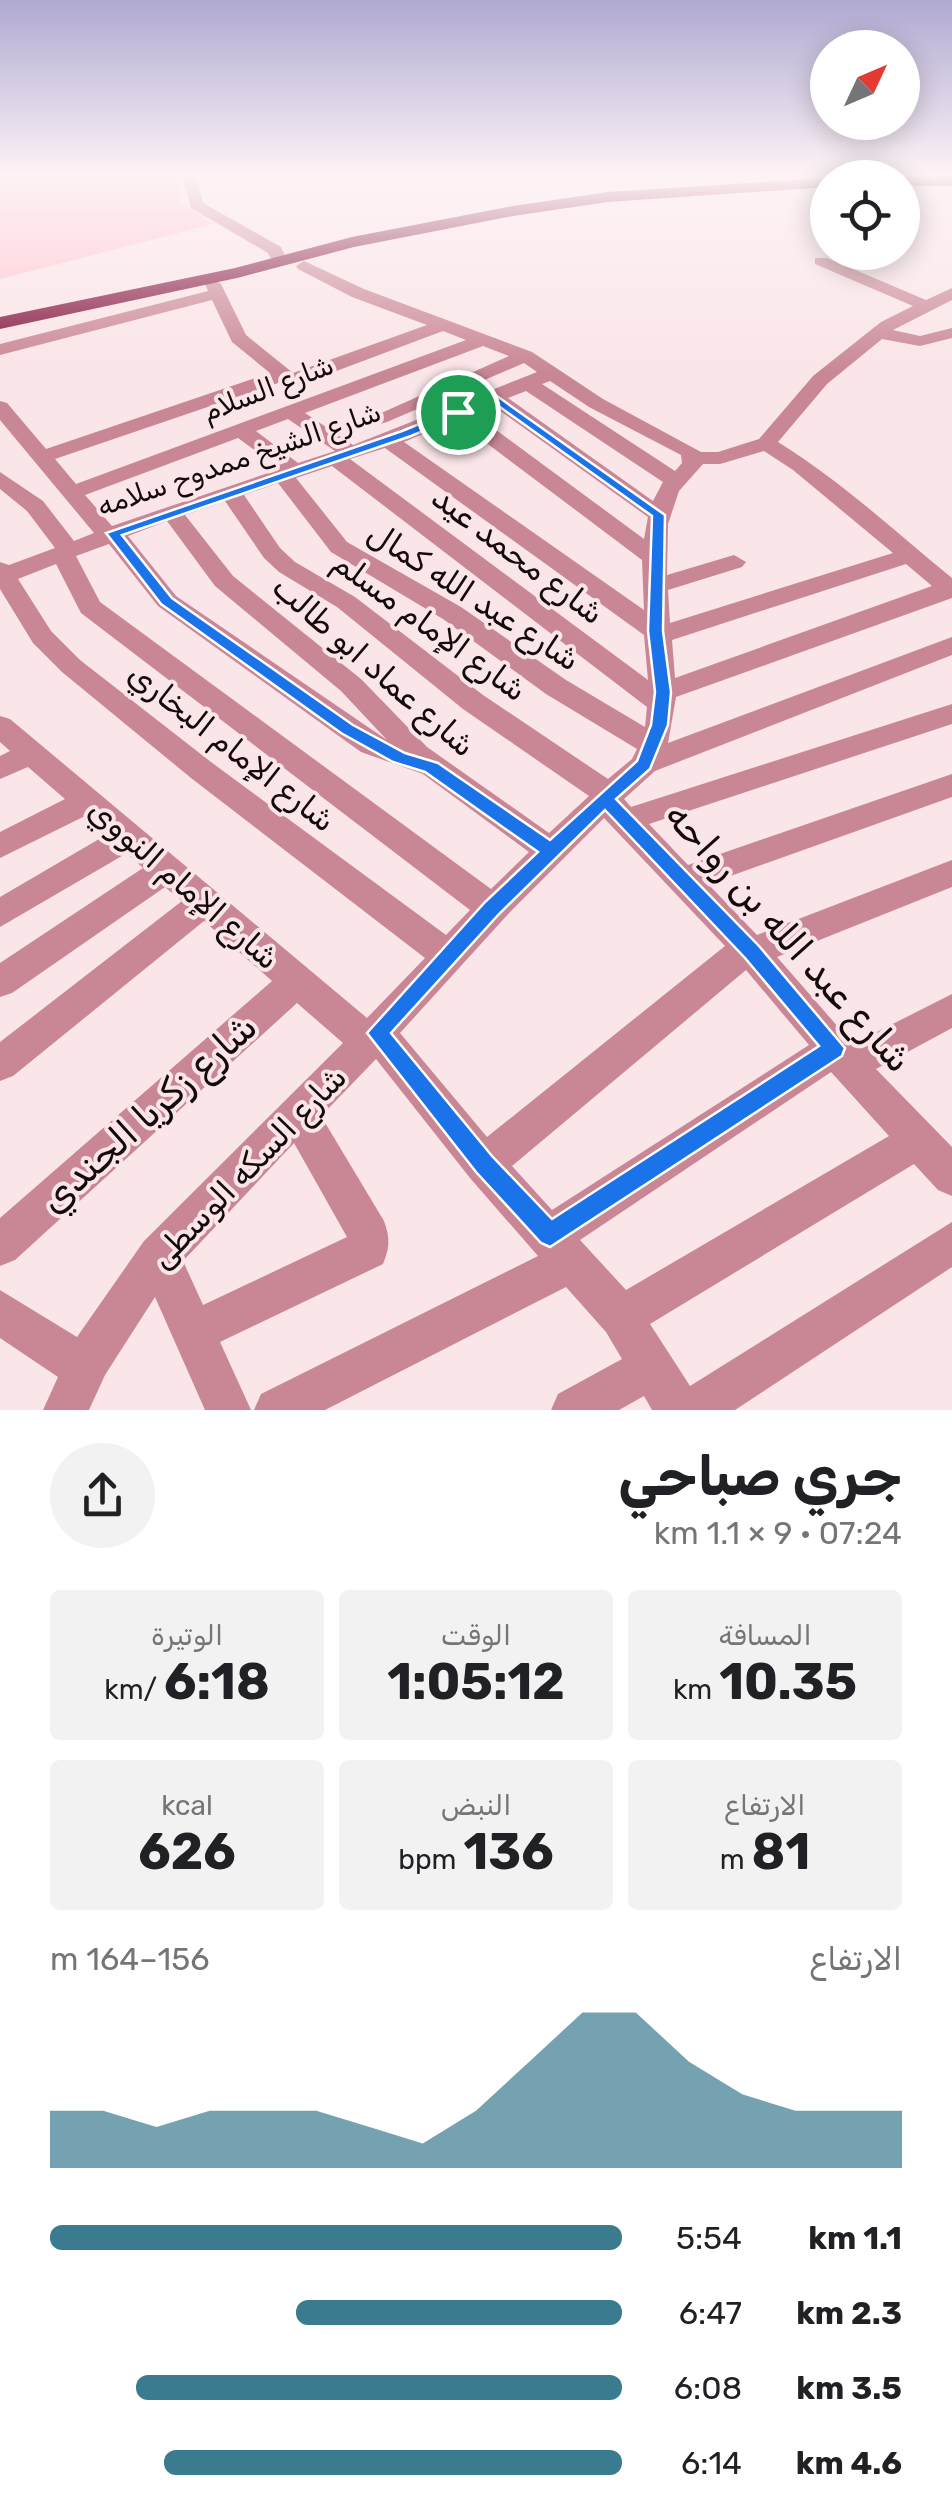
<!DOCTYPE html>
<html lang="ar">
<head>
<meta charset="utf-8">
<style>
  :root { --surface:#fff; --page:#f2f2f2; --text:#202124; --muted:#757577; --accent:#3b7b8f }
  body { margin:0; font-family:Rubik,Vazirmatn,sans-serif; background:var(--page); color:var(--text); direction:rtl; height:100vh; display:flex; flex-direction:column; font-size:38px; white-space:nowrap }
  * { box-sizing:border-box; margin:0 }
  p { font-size:32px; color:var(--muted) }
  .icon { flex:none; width:55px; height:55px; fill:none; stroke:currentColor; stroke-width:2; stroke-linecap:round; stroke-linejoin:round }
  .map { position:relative; height:1410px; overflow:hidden; direction:ltr }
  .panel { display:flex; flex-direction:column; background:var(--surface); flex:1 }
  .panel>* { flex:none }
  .needle { width:65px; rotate:46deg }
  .controls { position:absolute; left:810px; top:30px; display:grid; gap:20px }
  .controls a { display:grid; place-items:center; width:110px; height:110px; border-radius:50%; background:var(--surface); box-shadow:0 5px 25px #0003; font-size:50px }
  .pin { position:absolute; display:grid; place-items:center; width:85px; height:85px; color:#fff; margin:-42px; border:5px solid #fff; border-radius:50%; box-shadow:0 2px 10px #0007 }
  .round { display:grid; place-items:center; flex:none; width:105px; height:105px; border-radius:52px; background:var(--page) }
  .overview { display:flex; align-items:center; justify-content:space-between; height:170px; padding:0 50px }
  h1 { font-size:55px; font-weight:700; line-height:75px }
  .figures { display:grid; grid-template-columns:repeat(3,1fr); gap:15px; height:170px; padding:10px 50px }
  .figures div { display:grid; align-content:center; border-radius:10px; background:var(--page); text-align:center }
  .figures b { font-size:50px; font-weight:700 }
  .figures small { font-size:28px; font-weight:400 }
  .figures p { font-size:28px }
  .chart { height:280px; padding:20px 50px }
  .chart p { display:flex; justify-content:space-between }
  .chart svg { width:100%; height:180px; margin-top:10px; fill:var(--accent); opacity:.7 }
  ul { padding:0 50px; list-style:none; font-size:32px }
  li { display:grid; grid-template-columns:160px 120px 1fr; align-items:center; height:75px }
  li i { height:25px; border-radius:12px; background:var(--accent) }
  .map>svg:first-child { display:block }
  .green { fill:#ffc3ce }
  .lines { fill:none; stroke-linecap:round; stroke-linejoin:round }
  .minor { fill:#c98795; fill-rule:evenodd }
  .highway { fill:#80103a; fill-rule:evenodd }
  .route { fill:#1a73e8; stroke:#fff; stroke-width:2.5; fill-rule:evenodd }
  .labels { text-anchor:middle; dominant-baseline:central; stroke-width:8; stroke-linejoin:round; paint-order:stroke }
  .far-street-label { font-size:28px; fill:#14090b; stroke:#fae5e8 }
  .street-label { font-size:32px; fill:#14090b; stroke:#fae5e8 }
  .near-street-label { font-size:38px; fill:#14090b; stroke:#fae5e8 }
</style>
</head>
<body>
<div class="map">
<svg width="952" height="1410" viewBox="0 0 952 1410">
  <rect width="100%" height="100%" fill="#fae5e8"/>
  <!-- green -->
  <polygon class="green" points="0,175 178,175 181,202 213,224 0,279"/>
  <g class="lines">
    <!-- minor -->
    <g class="minor">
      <polygon points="182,175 196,175 203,203 281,247 288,262 286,265 274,265 268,253 191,208"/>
      <path d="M815 258H827L926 300 952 288V300L893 330 920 336 952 328V338L920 346 882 339 827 384 778 442C841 481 897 533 952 578V598L676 697 668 743 952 637V655L655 771 624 799 631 807 952 704V724L649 824 688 865 952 774V797L708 884 757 935 952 860V887L777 957 853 1044 952 994V1028L876 1069 952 1147V1196L938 1190 914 1164 650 1324 690 1386 952 1222V1267L735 1410H652L644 1396 619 1410H551L558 1394 622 1359 606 1332 566 1287 325 1410H254L261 1394 538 1256 470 1178 376 1059 321 1116 384 1221C390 1238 390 1247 383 1264L220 1342 251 1410H205L155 1297 105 1375 89 1410H43L58 1377 0 1338V1290L77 1337 144 1241 343 1043 297 1003 15 1260 0 1266V1218L272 981 204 921 13 1076 0 1081V1042L182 901 165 887 12 993 0 997V963L143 868 127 853 0 927V897L106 835 85 816 0 858V832L65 799 28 767 0 779V756L10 751 0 742V716L10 719 367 1018 425 958 191 778 62 672 33 643 0 589V562L9 565 55 548 27 511 0 489V472L43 501 74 541 94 533 0 420V401L7 403 46 449 270 373 232 342 212 300 0 355V344L208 291 205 284 213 279 221 284 246 335 293 373 427 325 352 297 298 269 296 266 304 261 364 289 532 352 603 399 701 452H718L759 439 813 376 881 322 913 306 815 264ZM443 331 466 340 76 484 55 459 281 382 299 385ZM483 346 509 356 370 418 380 424 387 422 524 363 537 372 353 445 305 413ZM550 381 589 407 681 455 682 463 675 471 542 384ZM526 391 663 482 653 501 508 398ZM492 405 648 517 644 539 473 413ZM288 419 335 451 298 463 256 431ZM456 420 642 560 644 610 404 442ZM238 438 280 469 112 526 85 495ZM385 448 644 635 648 680 350 459ZM764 451 793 470 893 553 670 623 668 590 742 567 746 562 734 555 667 575 668 524 679 491 703 464H720ZM332 466 647 707 645 727 566 680 461 607 347 542 296 478ZM278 483 331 552 443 619 546 694 637 749 632 759 608 779 483 695 355 597 295 562 280 548 244 495ZM225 501 264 558 279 572 337 607 463 709 589 796 549 833 427 747 361 679 233 576 185 515ZM167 521 215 586 341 691 387 740 176 596 128 536ZM109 544 158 606 361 752 423 774 529 852 491 889 100 602 76 556ZM56 564 81 613 470 910 446 935 211 762 80 660 51 631 18 579ZM906 564 932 586 675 678 672 640ZM604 818 725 946 487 1137 400 1033 511 911ZM746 970 809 1045 552 1210 512 1166ZM831 1072 889 1136 626 1290 580 1240ZM294 1143 347 1237 203 1305 183 1261Z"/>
    </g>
    <!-- highway -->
    <g class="highway">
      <polygon points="952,176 952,186 902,186 902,178 898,178"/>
      <polygon points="828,178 828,187 608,202 513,216 354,247 237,278 0,329 0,317 235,268 352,237 513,206 608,192"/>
    </g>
  </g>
  <!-- sky -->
  <linearGradient id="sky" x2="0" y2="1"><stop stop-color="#b0a9d1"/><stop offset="0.47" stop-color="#fdf3f5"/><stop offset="1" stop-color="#fdf3f5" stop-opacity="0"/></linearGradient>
  <rect width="952" height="372" fill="url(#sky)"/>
  <!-- route -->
  <path class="route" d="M494 394 665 515 663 631 671 692 668 725 650 769 616 799 759 946 845 1048 842 1056 550 1247 541 1243 476 1172 367 1033 485 902 538 852 425 772 393 762 341 733 161 604 106 533 402 431ZM493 402 652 516 648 631 655 692 651 725 637 761 550 840 438 763 405 753 353 725 172 598 122 535 411 436ZM605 810 745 958 819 1046 552 1219 492 1156 391 1033 499 914Z"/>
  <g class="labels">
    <!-- far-street labels -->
    <g class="far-street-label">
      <text transform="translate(268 388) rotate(-21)">شارع السلام</text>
      <text transform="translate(239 459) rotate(-19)">شارع الشيخ ممدوح سلامه</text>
    </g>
    <!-- street labels -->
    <g class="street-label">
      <text transform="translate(518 555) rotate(37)">شارع محمد عيد</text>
      <text transform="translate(474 596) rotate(33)">شارع عبد الله كمال</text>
      <text transform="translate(430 626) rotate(36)">شارع الإمام مسلم</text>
      <text transform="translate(374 666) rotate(41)">شارع عماد ابو طالب</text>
      <text transform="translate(232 747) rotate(38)">شارع الإمام البخاري</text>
      <text transform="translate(184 884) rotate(41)">شارع الإمام النووي</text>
      <text transform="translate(248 1167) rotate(-46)">شارع السكه الوسطى</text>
    </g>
    <!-- near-street labels -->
    <g class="near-street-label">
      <text transform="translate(789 937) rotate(48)">شارع عبد الله بن رواحه</text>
      <text transform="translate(148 1113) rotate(-42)">شارع زكريا الجندي</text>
    </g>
  </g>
</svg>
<div class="controls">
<a><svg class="needle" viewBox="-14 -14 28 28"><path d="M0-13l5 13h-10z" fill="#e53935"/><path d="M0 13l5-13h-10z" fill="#757577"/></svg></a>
<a><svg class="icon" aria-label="locate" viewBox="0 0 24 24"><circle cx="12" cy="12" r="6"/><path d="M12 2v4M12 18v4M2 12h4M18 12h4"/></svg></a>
</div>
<div class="pin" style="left:458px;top:412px;background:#1e9e55"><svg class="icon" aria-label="arrive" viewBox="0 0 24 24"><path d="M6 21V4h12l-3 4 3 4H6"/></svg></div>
</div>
<section class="panel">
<div class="overview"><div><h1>جري صباحي</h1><p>07:24 · 9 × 1.1 km</p></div><a class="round"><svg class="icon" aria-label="share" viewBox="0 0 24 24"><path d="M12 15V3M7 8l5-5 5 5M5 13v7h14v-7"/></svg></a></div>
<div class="figures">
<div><p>المسافة</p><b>10.35<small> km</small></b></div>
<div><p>الوقت</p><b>1:05:12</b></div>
<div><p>الوتيرة</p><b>6:18<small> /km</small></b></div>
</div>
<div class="figures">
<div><p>الارتفاع</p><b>81<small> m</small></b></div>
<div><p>النبض</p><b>136<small> bpm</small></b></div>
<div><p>kcal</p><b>626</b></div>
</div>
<div class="chart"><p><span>الارتفاع</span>156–164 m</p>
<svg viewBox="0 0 160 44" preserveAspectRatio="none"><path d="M0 44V30L10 30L20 34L30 30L40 30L50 30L60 34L70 38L80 30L90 18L100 6L110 6L120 18L130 26L140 30L150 30L160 30V44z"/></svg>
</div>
<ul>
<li><b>1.1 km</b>5:54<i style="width:100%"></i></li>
<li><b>2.3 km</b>6:47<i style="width:57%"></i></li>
<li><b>3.5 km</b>6:08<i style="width:85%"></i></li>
<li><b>4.6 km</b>6:14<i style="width:80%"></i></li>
</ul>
</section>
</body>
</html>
